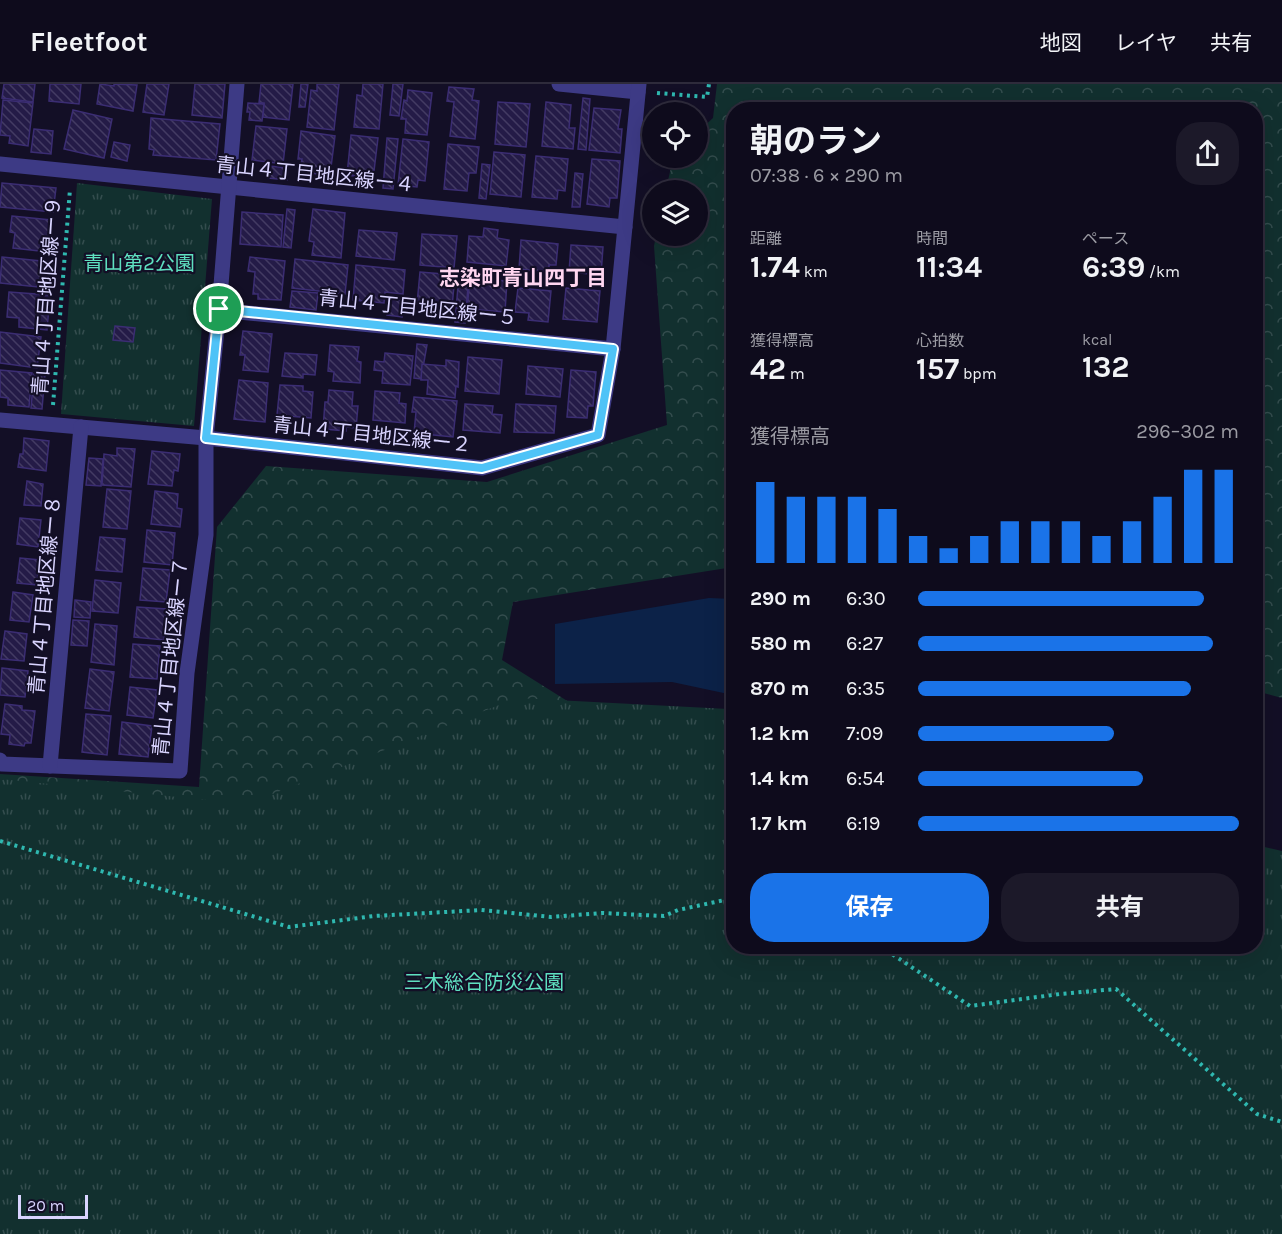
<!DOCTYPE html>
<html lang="ja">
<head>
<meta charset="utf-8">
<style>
  :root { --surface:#0e0b1c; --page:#1c1929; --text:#f1f3f6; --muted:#9b9ba3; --line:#2e2b3b; --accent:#1a73e8 }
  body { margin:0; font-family:Karla,"Noto Sans JP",sans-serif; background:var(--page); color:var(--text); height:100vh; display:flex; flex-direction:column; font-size:22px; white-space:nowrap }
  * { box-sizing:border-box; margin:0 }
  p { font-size:20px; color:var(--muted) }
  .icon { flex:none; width:33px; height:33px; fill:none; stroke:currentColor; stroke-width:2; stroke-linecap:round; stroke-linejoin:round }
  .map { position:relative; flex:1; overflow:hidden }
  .sheet { position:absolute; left:726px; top:18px; width:537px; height:852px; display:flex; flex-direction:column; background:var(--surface); border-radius:24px; box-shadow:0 6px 24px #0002,0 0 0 2px var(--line) }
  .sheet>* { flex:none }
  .tools { position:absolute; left:642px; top:18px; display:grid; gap:12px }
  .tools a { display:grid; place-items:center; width:66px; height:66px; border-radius:50%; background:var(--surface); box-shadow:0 6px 24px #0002,0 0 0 2px var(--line); font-size:30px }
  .scale { position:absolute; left:18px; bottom:15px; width:70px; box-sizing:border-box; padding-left:6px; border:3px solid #d9d4ff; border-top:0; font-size:16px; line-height:21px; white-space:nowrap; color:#d9d4ff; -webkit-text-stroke:4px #130f26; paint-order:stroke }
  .pin { position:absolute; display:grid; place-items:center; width:51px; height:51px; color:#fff; margin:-26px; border:3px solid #fff; border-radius:50%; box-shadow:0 2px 6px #0007 }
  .round { display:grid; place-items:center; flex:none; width:63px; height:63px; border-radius:24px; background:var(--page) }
  .head { display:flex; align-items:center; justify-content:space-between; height:102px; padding:0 24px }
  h1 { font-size:33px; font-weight:700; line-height:45px }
  .stats { display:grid; grid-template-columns:repeat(3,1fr); gap:9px; height:102px; padding:6px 24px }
  .stats div { display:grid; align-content:center }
  .stats b { font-size:30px; font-weight:700 }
  .stats small { font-size:16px; font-weight:400 }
  .stats p { font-size:16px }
  .chart { height:168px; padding:12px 24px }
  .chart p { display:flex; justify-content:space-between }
  .chart svg { width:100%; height:108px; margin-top:6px; stroke:var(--accent); stroke-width:6 }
  .action { display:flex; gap:12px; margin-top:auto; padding:12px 24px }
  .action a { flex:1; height:69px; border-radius:24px; background:var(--accent); color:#fff; font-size:24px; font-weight:700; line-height:69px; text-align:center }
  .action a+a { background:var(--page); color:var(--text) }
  ul { padding:0 24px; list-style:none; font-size:20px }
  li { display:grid; grid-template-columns:96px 72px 1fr; align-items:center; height:45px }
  li i { height:15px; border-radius:8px; background:var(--accent) }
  header { display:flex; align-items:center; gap:36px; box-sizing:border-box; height:84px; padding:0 30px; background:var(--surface); border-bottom:2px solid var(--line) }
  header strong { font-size:28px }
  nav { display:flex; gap:33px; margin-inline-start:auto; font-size:21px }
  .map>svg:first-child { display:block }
  .forest { fill:url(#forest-crowns) }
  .park { fill:url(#park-tufts) }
  .water { fill:#0c2248 }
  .building { fill:url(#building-back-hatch); stroke:#3b2d73; stroke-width:1.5 }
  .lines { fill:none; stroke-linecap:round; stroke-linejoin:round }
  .path { stroke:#2fb8b0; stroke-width:4; stroke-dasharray:3 4.5; stroke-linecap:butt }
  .street { stroke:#3d3a85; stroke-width:15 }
  .route-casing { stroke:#fff; stroke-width:12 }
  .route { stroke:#4fc3f7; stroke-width:8 }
  .labels { text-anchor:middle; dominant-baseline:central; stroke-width:4.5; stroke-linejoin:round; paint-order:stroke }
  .street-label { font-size:20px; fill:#d9d4ff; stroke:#130f26 }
  .park-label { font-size:20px; fill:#5fe0c0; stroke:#130f26 }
  .neighbourhood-label { font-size:21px; font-weight:bold; fill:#ffd6f0; stroke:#130f26 }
</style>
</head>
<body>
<header>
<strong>Fleetfoot</strong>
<nav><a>地図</a><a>レイヤ</a><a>共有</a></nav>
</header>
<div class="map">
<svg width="1282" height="1150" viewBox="0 0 1282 1150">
  <defs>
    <pattern id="forest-crowns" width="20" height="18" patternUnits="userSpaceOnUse" patternTransform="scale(1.5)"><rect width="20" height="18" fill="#12302f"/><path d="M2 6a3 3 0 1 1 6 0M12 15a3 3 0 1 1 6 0" fill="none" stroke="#344d4e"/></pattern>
    <pattern id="park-tufts" width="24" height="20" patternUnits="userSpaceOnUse" patternTransform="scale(1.5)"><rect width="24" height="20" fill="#12302f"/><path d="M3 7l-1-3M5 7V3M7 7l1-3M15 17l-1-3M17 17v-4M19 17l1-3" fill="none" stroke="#344d4e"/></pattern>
    <pattern id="building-back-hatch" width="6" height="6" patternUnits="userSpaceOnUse" patternTransform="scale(1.5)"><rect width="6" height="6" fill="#241b47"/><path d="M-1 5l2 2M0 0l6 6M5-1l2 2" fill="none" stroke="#433b63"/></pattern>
  </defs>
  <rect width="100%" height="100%" fill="#130f26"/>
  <!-- forest -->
  <polygon class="forest" points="717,0 1282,0 1282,614 1256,607 1256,26 734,26 733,483 513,518 502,576 580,625 734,862 1256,862 1282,1036 0,1150 0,690 199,703 217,443 266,382 487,398 667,341 654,162 656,152 698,152 698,106 666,106 673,74 698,74 698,48 713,34"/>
  <!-- park -->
  <g class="park">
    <polygon points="77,99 212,115 194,342 61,330"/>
    <polygon points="517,614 728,625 734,627 734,862 1256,862 1256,761 1282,767 1282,1150 0,1150 0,695 247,720"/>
  </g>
  <!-- water -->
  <polygon class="water" points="709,514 733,515 733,611 672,598 555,600 555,540"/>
  <!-- building -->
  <g class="building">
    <polygon points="4,0 35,0 33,18 2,14"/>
    <polygon points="50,0 81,0 79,20 49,17"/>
    <polygon points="100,0 114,2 114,0 137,1 133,27 97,20"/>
    <polygon points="147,0 169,0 164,31 143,28"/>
    <polygon points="195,0 225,0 222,34 192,31"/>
    <polygon points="261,0 293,0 289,36 263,33 264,19 259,19"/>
    <polygon points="301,0 308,0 305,23 299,23"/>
    <polygon points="317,0 339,0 334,46 307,43 311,6 317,7"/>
    <polygon points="363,0 383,0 379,45 354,43 357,11 362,12"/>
    <polygon points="393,0 403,0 399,32 390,31"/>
    <polygon points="449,3 474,5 472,16 479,17 475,55 450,52 454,18 447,17"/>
    <polygon points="408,6 432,9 427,51 405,49 406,35 401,35 404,16 407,17"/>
    <polygon points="583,14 590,15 586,66 578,65"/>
    <polygon points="3,16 33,19 28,62 9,59 10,52 0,51"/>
    <polygon points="498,18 530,20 526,63 495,60"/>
    <polygon points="546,18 571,21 569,44 575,44 573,65 542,62"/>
    <polygon points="248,19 264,20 262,37 249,36 250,28 247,28"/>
    <polygon points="594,24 621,26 618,45 622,45 620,69 589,66"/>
    <polygon points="73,26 112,35 104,74 64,65"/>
    <polygon points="151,34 220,40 216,76 153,71 154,66 149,65"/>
    <polygon points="256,42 287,45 283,80 252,76"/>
    <polygon points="34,45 53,47 51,70 31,68"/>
    <polygon points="301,47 335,52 330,91 328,92 300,87 302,75 298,75"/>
    <polygon points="351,51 378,54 374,87 372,87 371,94 347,91"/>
    <polygon points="387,54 398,55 393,105 383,104"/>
    <polygon points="403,55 429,58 425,97 418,96 417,103 398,101"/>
    <polygon points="114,58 130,61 127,77 111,73"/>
    <polygon points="448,60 479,63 476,89 469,89 467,107 444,105"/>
    <polygon points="494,68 525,71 521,113 490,110"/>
    <polygon points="536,72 568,75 565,107 558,106 557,115 532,113"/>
    <polygon points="592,75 620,77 617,114 610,114 609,123 587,120"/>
    <polygon points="482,80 490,81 486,115 479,114"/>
    <polygon points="269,82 288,84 287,96 268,94"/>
    <polygon points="575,89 583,90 580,123 572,123"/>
    <polygon points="2,99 56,104 53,128 0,123"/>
    <polygon points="287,125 295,126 291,164 283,163"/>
    <polygon points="313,125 345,129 341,174 312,171 314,158 309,157"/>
    <polygon points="242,128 283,131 281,163 240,160"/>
    <polygon points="12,132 51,136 48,168 13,164 15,149 10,148"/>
    <polygon points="484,144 498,146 497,154 509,156 506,182 467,178 469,152 483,153"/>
    <polygon points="359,146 397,149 394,176 356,172"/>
    <polygon points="422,150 457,152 454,184 420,181"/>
    <polygon points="521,156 558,160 556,181 549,181 549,188 519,185"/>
    <polygon points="571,161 603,163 601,191 569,188"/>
    <polygon points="2,173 51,178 48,204 0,199"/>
    <polygon points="250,173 285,177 281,216 258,215 258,210 253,210 255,188 248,187"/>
    <polygon points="295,175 348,181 345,210 292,204"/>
    <polygon points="356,181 405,186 403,210 385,208 384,219 353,216"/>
    <polygon points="420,188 455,191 452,223 417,220"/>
    <polygon points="470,194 507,197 505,228 467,225"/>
    <polygon points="458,202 468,203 465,239 455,238"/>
    <polygon points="518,204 551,207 548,238 528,236 529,229 515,228"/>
    <polygon points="566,204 600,207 597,238 563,235"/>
    <polygon points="292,207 318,209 316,226 290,223"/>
    <polygon points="9,208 50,211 47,246 19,243 19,234 7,233"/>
    <polygon points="388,215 403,217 402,233 387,231"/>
    <polygon points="115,242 135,244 133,258 113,256"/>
    <polygon points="243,247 272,250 268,288 243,286 245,271 240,271"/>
    <polygon points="0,248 41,253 37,284 0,279"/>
    <polygon points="417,260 427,261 421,295 414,294"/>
    <polygon points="330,261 359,263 357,277 361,278 360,299 333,297 334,288 328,287"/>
    <polygon points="285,269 317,271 315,291 303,290 303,294 282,292"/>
    <polygon points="385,269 413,272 410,301 382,299 383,287 374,286 375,277 384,278"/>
    <polygon points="468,273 502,276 499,310 465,307"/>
    <polygon points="446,276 459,278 458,303 456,302 455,314 427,310 428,296 421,296 422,280 446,282"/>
    <polygon points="528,282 563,285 560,313 526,310"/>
    <polygon points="0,286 32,289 29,323 8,321 8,314 0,313"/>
    <polygon points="571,286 596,288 593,322 588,322 587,334 567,333"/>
    <polygon points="34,290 45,291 42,325 31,324"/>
    <polygon points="239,296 268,299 265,338 234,335"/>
    <polygon points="280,301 303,302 303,307 313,308 311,334 277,331"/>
    <polygon points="329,306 353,308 352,322 358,322 356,344 346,343 346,347 323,345 325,318 328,318"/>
    <polygon points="375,307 400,309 399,319 406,320 405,339 373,336"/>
    <polygon points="414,313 457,317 453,353 414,349 416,328 412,328"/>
    <polygon points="465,320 493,322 492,330 502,331 500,349 463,346"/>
    <polygon points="516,320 556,322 554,349 514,348"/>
    <polygon points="24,354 49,357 46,387 18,383 20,370 23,370"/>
    <polygon points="117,364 135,365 131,403 102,401 104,370 117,372"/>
    <polygon points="152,367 180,370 178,387 174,386 172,402 148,400"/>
    <polygon points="89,374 103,375 101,402 86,401"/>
    <polygon points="27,397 43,400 41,422 24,421"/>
    <polygon points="107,405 131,407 127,445 103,443"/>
    <polygon points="155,407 178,410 177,424 182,425 180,443 151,440"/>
    <polygon points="20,434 41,436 38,463 17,460"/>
    <polygon points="147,446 175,449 172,481 144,478"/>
    <polygon points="100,453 125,455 122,488 96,486"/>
    <polygon points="20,474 40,476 37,501 17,499"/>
    <polygon points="143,484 170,486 166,518 140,516"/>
    <polygon points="95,496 121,499 118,529 92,527"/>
    <polygon points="13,508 33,511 29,538 10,536"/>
    <polygon points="75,516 91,518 90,534 74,533"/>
    <polygon points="137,523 167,525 164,556 134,553"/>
    <polygon points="73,536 89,537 87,562 71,561"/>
    <polygon points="95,540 117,542 114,581 91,578"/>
    <polygon points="5,547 27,550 24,577 1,575"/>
    <polygon points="133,560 160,562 157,595 130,593"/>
    <polygon points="2,584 28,587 25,613 0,611"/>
    <polygon points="90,585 114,588 109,627 85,624"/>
    <polygon points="130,603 157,606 153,634 127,631"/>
    <polygon points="5,620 22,622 22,626 35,627 31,659 25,659 24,662 9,660 10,651 1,650"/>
    <polygon points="86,630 111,632 107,671 82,668"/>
    <polygon points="122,638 152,642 148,673 119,670"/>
  </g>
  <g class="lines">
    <!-- path -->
    <g class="path">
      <polyline points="657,9 707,13 709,0"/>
      <polyline points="53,321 70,105"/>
      <polyline points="0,757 289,843 374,832 481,826 551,833 602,829 664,832 678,826 734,814"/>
      <polyline points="880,862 970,922 1060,910 1116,905 1257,1030 1282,1038"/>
    </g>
    <!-- street -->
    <g class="street">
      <polyline points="559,0 638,8"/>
      <polyline points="0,80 625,143"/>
      <polyline points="219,226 613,265"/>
      <polyline points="0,336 206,354 482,384 598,351 613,265 639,0"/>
      <polyline points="0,676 2,680 180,687 187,589 206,451 206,354 219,226 237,0"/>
      <polyline points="50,682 81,343"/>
    </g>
  </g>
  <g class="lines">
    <defs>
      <polygon id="route" points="219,225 613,265 598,351 482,384 206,354"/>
    </defs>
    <!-- route casing -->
    <use href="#route" class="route-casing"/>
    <!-- route -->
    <use href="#route" class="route"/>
  </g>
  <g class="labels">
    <!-- street labels -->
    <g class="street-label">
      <text transform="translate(315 91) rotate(6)">青山４丁目地区線ー４</text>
      <text transform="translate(47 212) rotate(-86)">青山４丁目地区線ー９</text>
      <text transform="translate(418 224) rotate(6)">青山４丁目地区線ー５</text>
      <text transform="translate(372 351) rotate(6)">青山４丁目地区線ー２</text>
      <text transform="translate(45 511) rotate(-85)">青山４丁目地区線ー８</text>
      <text transform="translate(171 573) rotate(-84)">青山４丁目地区線ー７</text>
    </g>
    <!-- park labels -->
    <g class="park-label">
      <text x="139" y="179">青山第2公園</text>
      <text x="484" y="898">三木総合防災公園</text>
    </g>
    <!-- neighbourhood labels -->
    <g class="neighbourhood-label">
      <text x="523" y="194">志染町青山四丁目</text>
    </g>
  </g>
</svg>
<div class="tools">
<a><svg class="icon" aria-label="locate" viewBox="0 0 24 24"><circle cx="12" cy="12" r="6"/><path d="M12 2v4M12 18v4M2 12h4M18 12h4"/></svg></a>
<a><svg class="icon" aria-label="layers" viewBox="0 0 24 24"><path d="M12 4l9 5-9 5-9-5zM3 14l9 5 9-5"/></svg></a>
</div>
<div class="scale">20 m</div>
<div class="pin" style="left:219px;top:225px;background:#1e9e55"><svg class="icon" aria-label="arrive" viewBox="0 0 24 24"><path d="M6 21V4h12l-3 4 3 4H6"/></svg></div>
<section class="sheet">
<div class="head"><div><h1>朝のラン</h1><p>07:38 · 6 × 290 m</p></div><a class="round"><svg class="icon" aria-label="share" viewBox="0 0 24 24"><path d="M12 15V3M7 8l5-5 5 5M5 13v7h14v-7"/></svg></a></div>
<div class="stats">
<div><p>距離</p><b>1.74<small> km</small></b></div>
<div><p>時間</p><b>11:34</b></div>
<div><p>ペース</p><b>6:39<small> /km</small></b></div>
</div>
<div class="stats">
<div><p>獲得標高</p><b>42<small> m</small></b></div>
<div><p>心拍数</p><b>157<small> bpm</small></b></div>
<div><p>kcal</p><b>132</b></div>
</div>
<div class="chart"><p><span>獲得標高</span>296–302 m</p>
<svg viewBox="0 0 160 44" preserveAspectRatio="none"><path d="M5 44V11M15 44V17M25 44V17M35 44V17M45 44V22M55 44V33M65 44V38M75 44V33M85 44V27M95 44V27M105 44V27M115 44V33M125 44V27M135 44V17M145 44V6M155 44V6"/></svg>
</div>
<ul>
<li><b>290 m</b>6:30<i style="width:89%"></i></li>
<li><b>580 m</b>6:27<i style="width:92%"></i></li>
<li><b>870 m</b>6:35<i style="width:85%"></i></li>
<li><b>1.2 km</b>7:09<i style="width:61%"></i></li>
<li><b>1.4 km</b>6:54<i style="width:70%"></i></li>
<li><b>1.7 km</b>6:19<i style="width:100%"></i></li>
</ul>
<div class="action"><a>保存</a><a>共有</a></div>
</section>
</div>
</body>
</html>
